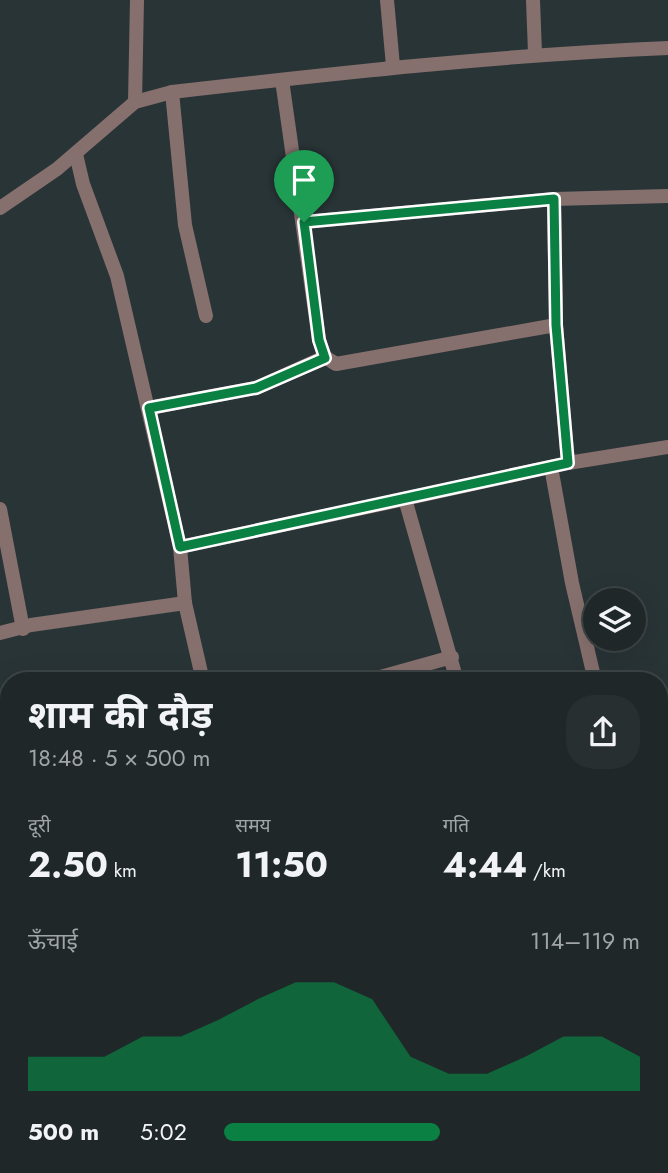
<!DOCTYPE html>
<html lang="hi">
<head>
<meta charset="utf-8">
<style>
  :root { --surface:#1f2729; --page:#272f31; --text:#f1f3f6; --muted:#a1a5a8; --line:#3c4446; --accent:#0b8043 }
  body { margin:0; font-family:Jost,"Noto Sans Devanagari",sans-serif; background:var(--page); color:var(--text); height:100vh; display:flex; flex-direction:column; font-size:26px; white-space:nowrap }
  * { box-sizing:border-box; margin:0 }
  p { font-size:23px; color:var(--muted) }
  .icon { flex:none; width:38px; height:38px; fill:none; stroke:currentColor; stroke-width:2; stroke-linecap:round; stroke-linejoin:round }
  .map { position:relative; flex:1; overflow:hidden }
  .sheet { position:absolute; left:0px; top:672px; width:668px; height:502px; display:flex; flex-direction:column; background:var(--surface); border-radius:28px 28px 0 0; box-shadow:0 7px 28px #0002,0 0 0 2px var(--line) }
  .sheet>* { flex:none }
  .tools { position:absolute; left:583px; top:588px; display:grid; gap:14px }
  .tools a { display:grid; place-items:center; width:63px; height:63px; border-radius:50%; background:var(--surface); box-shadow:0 7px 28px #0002,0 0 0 2px var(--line); font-size:35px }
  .pin { position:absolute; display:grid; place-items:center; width:60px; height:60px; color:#fff; margin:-72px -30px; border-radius:50% 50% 50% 0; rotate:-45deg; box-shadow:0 0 7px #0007 }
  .pin .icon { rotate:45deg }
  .round { display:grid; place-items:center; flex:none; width:74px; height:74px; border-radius:28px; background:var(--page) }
  .head { display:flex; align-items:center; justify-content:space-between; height:119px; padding:0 28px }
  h1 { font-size:38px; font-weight:700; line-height:52px }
  .stats { display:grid; grid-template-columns:repeat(3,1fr); gap:10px; height:119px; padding:7px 28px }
  .stats div { display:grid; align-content:center }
  .stats b { font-size:35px; font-weight:700 }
  .stats small { font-size:19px; font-weight:400 }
  .stats p { font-size:19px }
  .chart { height:196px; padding:14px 28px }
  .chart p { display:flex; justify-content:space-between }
  .chart svg { width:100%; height:126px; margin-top:7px; fill:var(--accent); opacity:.7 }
  ul { padding:0 28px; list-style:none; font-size:23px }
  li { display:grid; grid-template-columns:112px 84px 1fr; align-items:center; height:52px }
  li i { height:18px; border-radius:9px; background:var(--accent) }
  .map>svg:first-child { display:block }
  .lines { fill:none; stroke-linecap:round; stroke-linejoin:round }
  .minor { stroke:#86706e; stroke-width:14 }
  .tertiary { stroke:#86706e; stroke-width:14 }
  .secondary { stroke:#b59390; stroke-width:14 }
  .route-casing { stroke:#fff; stroke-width:14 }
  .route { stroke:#0b8043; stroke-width:9 }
</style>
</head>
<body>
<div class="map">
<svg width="668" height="1173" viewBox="0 0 668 1173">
  <rect width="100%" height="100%" fill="#293437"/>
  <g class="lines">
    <!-- minor -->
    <g class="minor">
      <polyline points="387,0 393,66"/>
      <polyline points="533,0 535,53"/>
      <polyline points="282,80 319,340 325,357 336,364 556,325"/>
      <path d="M172 92C338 73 501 55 668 48"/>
      <polyline points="135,102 137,0"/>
      <polyline points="76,154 83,184 117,276 180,547 185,603 203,681"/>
      <polyline points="554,199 556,325 568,463"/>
      <polyline points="0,208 57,169 135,102 172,92 185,225 206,316"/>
      <polyline points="305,222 554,199 668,196"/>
      <polyline points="149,408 256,388 325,357"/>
      <polyline points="551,467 572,583 595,681"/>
      <polyline points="405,499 568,463 668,447"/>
      <polyline points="0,509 23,629"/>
      <polyline points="180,547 405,499 457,681"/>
      <polyline points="0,633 31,625 185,603"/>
      <polyline points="366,681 452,657"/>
      <polyline points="660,768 668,766"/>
      <polyline points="0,777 9,775"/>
      <polyline points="0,920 9,918"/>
      <polyline points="660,1121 668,1117"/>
      <polyline points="97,1166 98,1173"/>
      <polyline points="209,1166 209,1173"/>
      <polyline points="238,1173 262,1166"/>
      <polyline points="553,1173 568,1166"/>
    </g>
    <!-- tertiary -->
    <g class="tertiary">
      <polyline points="379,678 380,681"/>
      <polyline points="471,1166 473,1173"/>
    </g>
    <!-- secondary -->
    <g class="secondary">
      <polyline points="660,895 668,893"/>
      <polyline points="0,1050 9,1048"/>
    </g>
  </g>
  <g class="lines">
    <defs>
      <polygon id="route" points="554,199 556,325 568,463 180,547 149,408 256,388 325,358 319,340 304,222"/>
    </defs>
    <!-- route casing -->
    <use href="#route" class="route-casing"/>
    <!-- route -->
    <use href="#route" class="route"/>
  </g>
</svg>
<div class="tools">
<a><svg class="icon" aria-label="layers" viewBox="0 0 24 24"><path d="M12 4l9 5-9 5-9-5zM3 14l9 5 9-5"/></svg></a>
</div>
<div class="pin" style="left:304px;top:222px;background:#1e9e55"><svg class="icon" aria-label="arrive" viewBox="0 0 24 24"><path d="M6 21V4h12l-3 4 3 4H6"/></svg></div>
<section class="sheet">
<div class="head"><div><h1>शाम की दौड़</h1><p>18:48 · 5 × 500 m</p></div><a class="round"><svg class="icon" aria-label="share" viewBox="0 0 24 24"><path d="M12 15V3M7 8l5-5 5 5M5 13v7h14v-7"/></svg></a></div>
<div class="stats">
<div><p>दूरी</p><b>2.50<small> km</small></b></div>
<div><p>समय</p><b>11:50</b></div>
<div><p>गति</p><b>4:44<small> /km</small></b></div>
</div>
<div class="chart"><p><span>ऊँचाई</span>114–119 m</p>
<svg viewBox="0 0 160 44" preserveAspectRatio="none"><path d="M0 44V32L10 32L20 32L30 25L40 25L50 19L60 12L70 6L80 6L90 12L100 32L110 38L120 38L130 32L140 25L150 25L160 32V44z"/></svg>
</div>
<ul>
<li><b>500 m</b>5:02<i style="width:52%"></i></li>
</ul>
</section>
</div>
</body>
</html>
